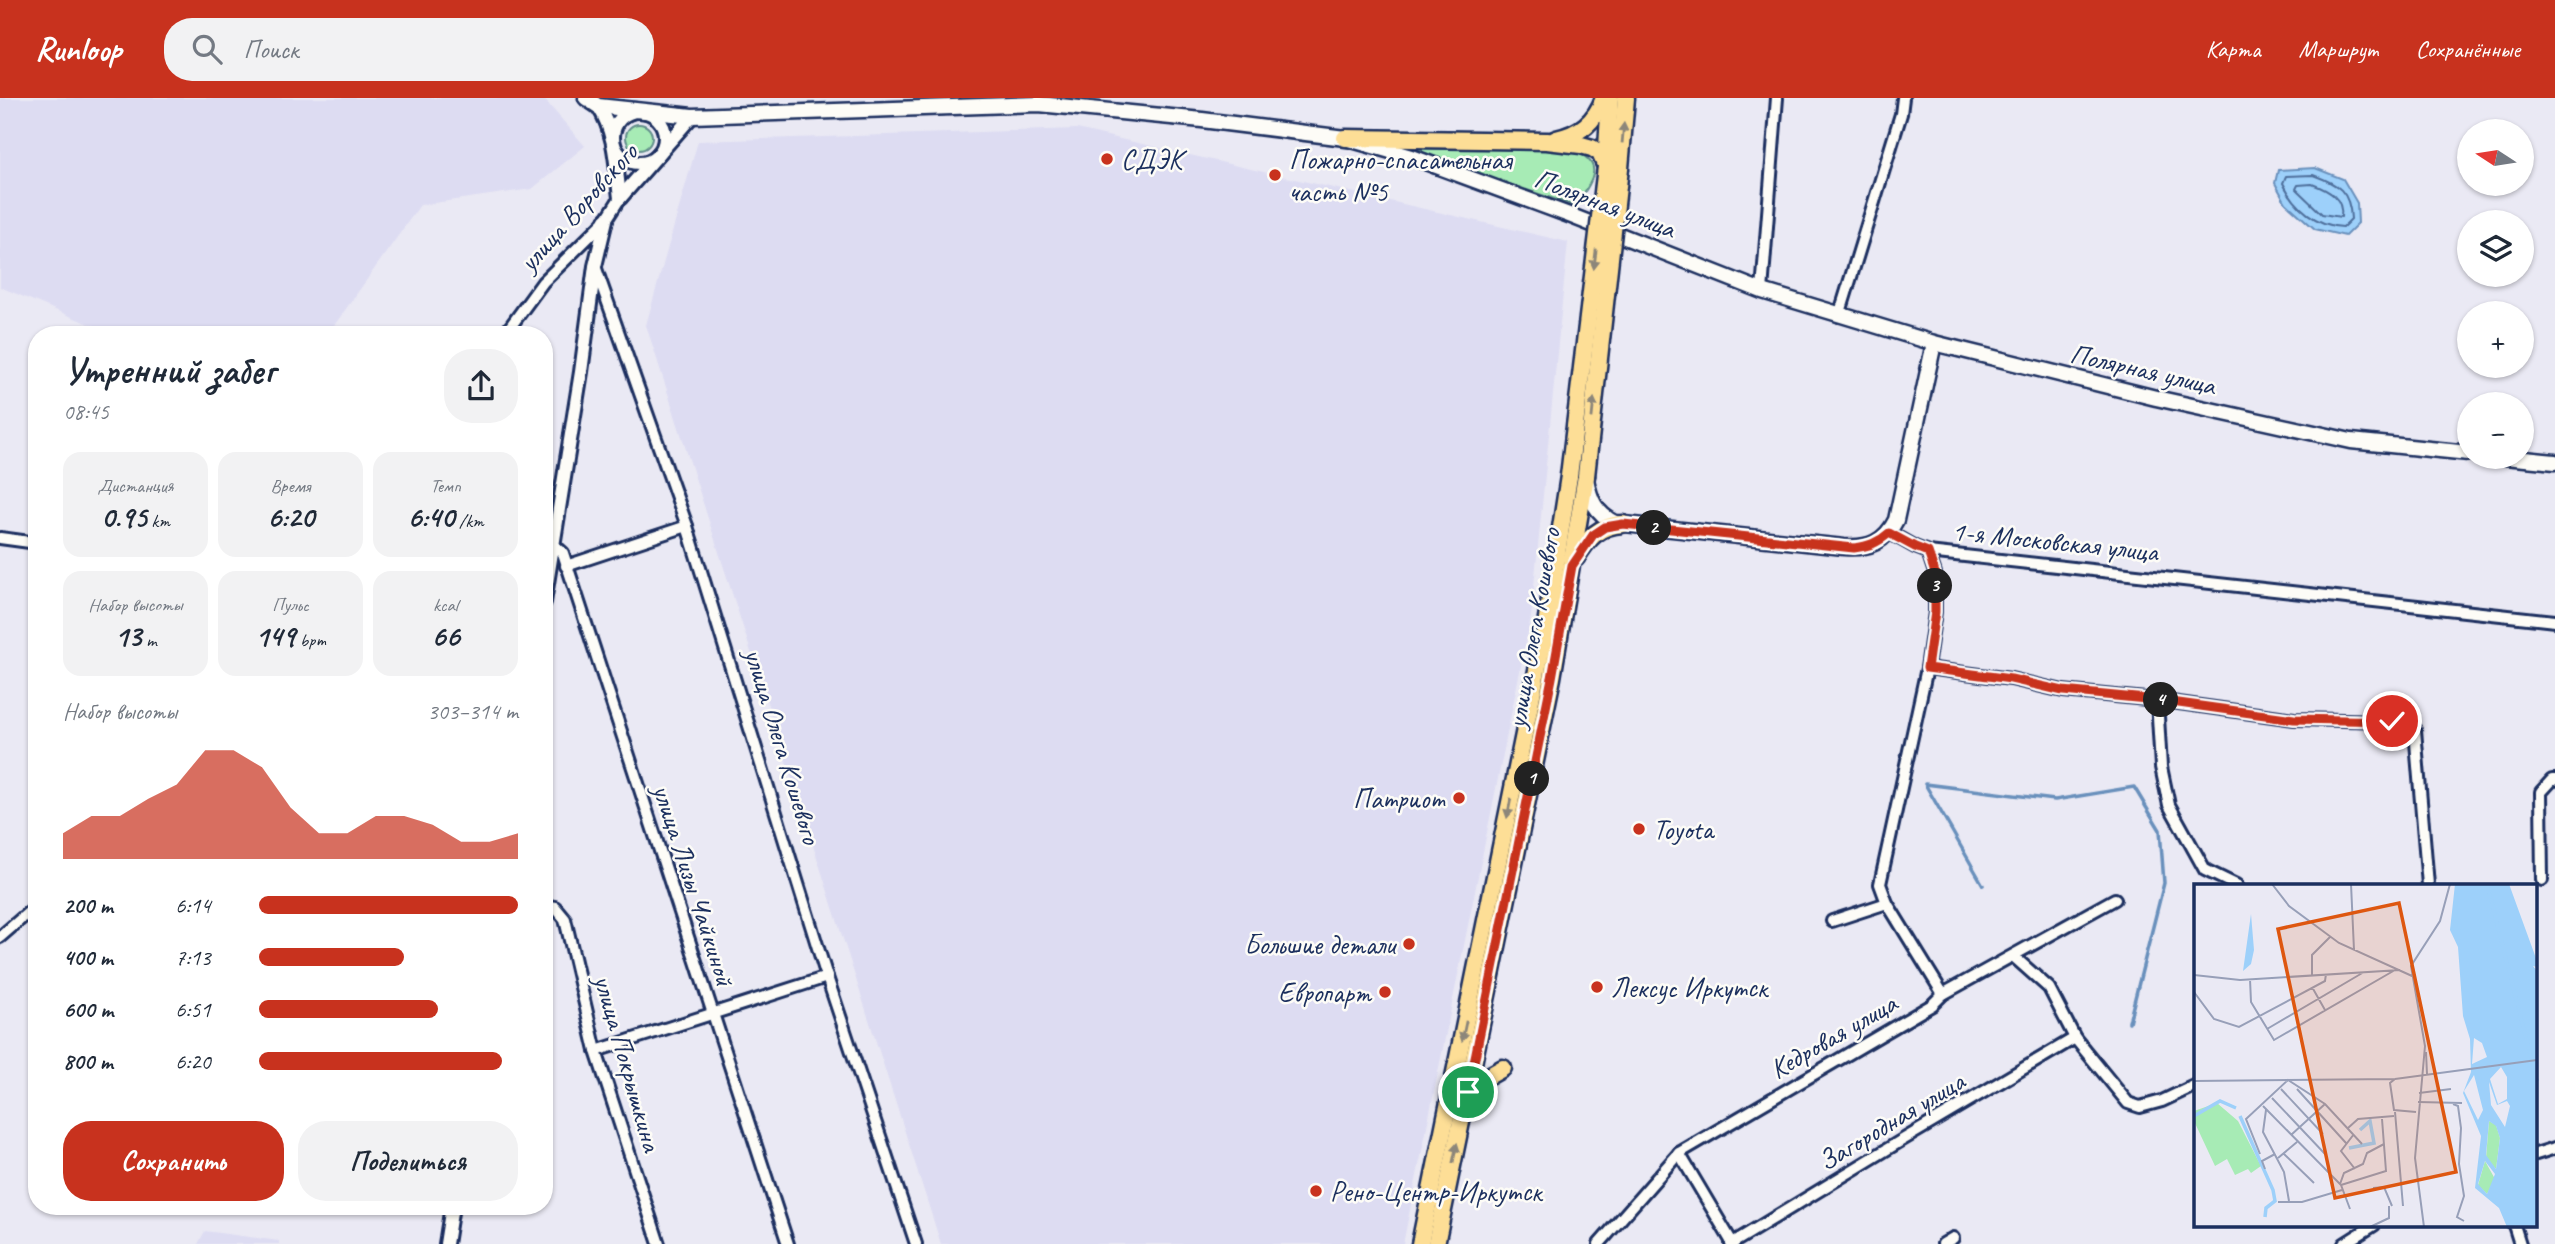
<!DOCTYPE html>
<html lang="ru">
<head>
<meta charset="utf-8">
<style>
  :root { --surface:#fff; --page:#f2f2f3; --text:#1f2937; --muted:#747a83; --accent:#c8321e }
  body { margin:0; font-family:Caveat,sans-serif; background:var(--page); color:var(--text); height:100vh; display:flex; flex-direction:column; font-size:26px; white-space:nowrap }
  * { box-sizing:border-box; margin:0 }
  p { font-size:23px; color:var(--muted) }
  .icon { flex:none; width:38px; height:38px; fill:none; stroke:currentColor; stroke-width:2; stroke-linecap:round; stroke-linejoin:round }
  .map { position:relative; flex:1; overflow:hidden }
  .details { position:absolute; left:28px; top:228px; width:525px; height:889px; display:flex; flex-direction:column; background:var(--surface); border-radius:28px; box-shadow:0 2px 5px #0004 }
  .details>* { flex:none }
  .needle { width:46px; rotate:282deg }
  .controls { position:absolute; left:2457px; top:21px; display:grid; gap:14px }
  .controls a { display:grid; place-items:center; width:77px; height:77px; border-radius:50%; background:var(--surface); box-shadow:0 2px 5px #0004; font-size:35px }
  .pin { position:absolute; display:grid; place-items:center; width:60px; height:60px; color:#fff; margin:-30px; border:4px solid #fff; border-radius:50%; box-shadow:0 2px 7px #0007 }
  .km { position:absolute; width:35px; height:35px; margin:-18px; border-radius:50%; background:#222; color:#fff; font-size:19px; line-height:35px; text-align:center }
  .round { display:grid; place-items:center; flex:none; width:74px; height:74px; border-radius:28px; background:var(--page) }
  .head { display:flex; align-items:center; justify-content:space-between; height:119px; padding:0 35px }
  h1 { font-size:38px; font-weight:700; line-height:52px }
  .stats { display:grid; grid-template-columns:repeat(3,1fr); gap:10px; height:119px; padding:7px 35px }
  .stats div { display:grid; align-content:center; border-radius:18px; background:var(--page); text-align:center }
  .stats b { font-size:30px; font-weight:700 }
  .stats small { font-size:19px; font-weight:400 }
  .stats p { font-size:19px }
  .chart { height:196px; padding:14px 35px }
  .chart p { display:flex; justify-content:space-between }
  .chart svg { width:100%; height:126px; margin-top:7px; fill:var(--accent); opacity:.7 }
  .cta { display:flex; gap:14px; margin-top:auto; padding:14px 35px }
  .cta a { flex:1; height:80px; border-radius:28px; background:var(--accent); color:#fff; font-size:28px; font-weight:700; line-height:80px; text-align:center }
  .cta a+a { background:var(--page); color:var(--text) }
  ul { padding:0 35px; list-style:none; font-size:23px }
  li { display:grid; grid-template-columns:112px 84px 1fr; align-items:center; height:52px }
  li i { height:18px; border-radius:9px; background:var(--accent) }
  header { display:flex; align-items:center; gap:42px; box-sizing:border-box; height:98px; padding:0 35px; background:var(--accent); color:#fff }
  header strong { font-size:33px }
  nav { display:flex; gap:38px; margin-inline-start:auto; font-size:24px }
  .search { width:490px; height:63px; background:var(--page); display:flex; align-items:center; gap:18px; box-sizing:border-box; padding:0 24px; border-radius:28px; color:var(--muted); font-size:26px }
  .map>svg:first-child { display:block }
  .built { fill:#dddcf2 }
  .green { fill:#a7ebb5; stroke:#618d8a; stroke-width:2 }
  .water { fill:#9dd0fa; stroke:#6990bc; stroke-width:2 }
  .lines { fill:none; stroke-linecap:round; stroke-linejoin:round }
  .shore { stroke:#4f6f9c; stroke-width:2 }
  .stream { stroke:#6990bc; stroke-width:3.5 }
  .minor-casing { stroke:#1b2f5e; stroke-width:16 }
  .tertiary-casing { stroke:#1b2f5e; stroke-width:18 }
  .secondary-casing { stroke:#1b2f5e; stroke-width:19 }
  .primary-casing { stroke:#1b2f5e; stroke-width:21 }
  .minor { stroke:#fdfcf7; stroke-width:10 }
  .tertiary { stroke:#fdfcf7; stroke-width:12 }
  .secondary { stroke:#fdfcf7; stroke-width:14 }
  .primary { stroke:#fdde96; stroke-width:16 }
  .primary-bridge-casing { stroke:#1b2f5e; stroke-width:21; stroke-linecap:butt }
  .primary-bridge { stroke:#fdde96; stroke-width:16 }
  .oneway { fill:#8c867a }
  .route-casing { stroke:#fff; stroke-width:14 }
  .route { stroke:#c8321e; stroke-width:9 }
  .poi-dot { fill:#c8321e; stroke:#fdfcf7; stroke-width:2.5 }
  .labels { text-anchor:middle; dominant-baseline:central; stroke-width:5; stroke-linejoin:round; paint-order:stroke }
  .poi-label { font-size:28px; fill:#1b2f5e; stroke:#fdfcf7; text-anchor:start }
  .street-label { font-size:28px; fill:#1b2f5e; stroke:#fdfcf7 }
  .inset-river { fill:none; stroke:#9dd0fa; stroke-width:3.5 }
  .inset-road { fill:none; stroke:#979fb8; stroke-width:2 }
  .view { fill:#de5710; fill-opacity:0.15; stroke:#de5710; stroke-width:3.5 }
  .inset-edge { fill:none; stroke:#1b2f5e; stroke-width:3.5 }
</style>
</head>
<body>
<header>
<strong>Runloop</strong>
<div class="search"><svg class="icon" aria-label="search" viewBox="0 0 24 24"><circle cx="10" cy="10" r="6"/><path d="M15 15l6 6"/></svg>Поиск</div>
<nav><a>Карта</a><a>Маршрут</a><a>Сохранённые</a></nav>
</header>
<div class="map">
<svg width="2555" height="1146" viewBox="0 0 2555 1146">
  <rect width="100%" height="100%" fill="#eae9f4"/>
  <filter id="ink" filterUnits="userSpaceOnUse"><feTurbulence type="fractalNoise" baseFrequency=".0143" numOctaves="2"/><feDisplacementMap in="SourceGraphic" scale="14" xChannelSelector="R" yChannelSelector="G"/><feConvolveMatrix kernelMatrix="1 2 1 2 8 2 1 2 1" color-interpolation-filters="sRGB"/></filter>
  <g filter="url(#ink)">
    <!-- built -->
    <g class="built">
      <polygon points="0,0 543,0 585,48 532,91 420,107 328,236 113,236 0,189"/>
      <polygon points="1077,31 1568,144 1531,519 1403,1146 941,1146 646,227 698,43"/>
      <polygon points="205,1133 279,1143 279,1146 198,1146"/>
    </g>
    <!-- green -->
    <g class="green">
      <circle cx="639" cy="39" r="13"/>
      <path d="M1419 50 1570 51C1608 65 1592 83 1575 108L1420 56 1416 52Z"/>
    </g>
    <!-- water -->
    <polygon class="water" points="2315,70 2343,81 2357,105 2358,125 2345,138 2315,131 2286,105 2275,85 2278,72"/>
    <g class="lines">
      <!-- shore -->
      <g class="shore">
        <path d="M2313 77C2338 86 2350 93 2351 121L2343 129C2316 128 2295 109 2283 85L2286 78Z"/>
        <path d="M2312 86C2328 92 2344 100 2341 119L2322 116 2296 91 2298 87Z"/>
      </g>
      <!-- stream -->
      <polyline class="stream" points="1983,787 1925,686 2055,702 2134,689 2160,732 2164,785 2129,924"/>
      <defs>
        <g id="minor">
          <polyline points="595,168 687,428 827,879 916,1146"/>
          <polyline points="1762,193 1777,0"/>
          <polyline points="1839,218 1901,16 1903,0"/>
          <polyline points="505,236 543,184 606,122 620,100"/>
          <polyline points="1890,435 1915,449 1928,454 2555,523"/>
          <polyline points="0,440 37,445"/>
          <polyline points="553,446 563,455 788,1146"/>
          <polyline points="1928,454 1935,475 1935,514 1927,570 1880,786 1887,805 1943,896"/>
          <polyline points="566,468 687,428"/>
          <polyline points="1927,570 2011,581 2063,593 2157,602 2294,621 2392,623 2415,632 2428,787"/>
          <polyline points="2157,602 2161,669 2169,707 2205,772 2236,787"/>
          <polyline points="2542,782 2541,694 2552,682 2555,682"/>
          <polyline points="544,807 555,809 565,821 596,953 659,1146"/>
          <polyline points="1832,823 1887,805"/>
          <polyline points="0,839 37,807"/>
          <polyline points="2013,858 2049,890 2075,940 2128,1005 2140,1009 2162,1003 2196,987"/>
          <polyline points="596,953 827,879"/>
          <polyline points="1679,1055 1733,1146"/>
          <polyline points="2536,1056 2555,1050"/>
          <polyline points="2514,1127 2520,1146"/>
          <polyline points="1599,1146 1679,1055 1932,907 1943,896 2115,801"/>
          <polyline points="1731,1146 1899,1044 2075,940"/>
          <polyline points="1943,1146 1953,1140"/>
          <polyline points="2344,1146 2374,1127"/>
        </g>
        <g id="tertiary">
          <path d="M598 8C616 35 616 68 620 100"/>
          <circle cx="639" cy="39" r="26"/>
          <polyline points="620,100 692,18"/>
          <polyline points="544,504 581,274 595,168 606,122"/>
          <polyline points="446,1146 452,1108"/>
        </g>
        <g id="secondary">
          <polyline points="586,0 598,8 692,18 1039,6 1202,22 1345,40 1412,59 1569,117 1762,193 1934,245 2156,300 2351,343 2469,355"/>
          <polyline points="2505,359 2555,364"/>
          <path d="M1586 381C1590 401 1595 415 1615 425L1844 449C1869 451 1885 444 1896 422L1934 245"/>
        </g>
        <g id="primary">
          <polyline points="1345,40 1547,43 1581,47 1592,50 1600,55 1606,69"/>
          <path d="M1556 41C1580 36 1595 24 1604 0"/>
          <polyline points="1606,67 1610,0"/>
          <polyline points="1620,70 1626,0"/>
          <path d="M1576 460C1587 441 1599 427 1623 426"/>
          <polyline points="1470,998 1480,983 1503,970"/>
          <polyline points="1420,1146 1545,533 1569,378"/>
          <polyline points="1436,1146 1552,580 1586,378"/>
        </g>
      </defs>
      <!-- minor casing -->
      <use href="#minor" class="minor-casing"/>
      <!-- tertiary casing -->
      <use href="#tertiary" class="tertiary-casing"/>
      <!-- secondary casing -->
      <use href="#secondary" class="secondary-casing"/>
      <!-- primary casing -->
      <use href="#primary" class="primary-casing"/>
      <!-- minor -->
      <use href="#minor" class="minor"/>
      <!-- tertiary -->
      <use href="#tertiary" class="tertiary"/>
      <!-- secondary -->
      <use href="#secondary" class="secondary"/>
      <!-- primary -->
      <use href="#primary" class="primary"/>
      <defs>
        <g id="primary-bridge">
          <polyline points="1569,378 1606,69"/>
          <polyline points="1586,378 1620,70"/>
        </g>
      </defs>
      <!-- primary-bridge casing -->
      <use href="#primary-bridge" class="primary-bridge-casing"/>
      <!-- primary-bridge -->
      <use href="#primary-bridge" class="primary-bridge"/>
    </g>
    <!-- one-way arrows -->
    <defs><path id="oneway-solid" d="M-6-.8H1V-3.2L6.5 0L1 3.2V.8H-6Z" transform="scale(1.75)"/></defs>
    <g class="oneway">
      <use href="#oneway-solid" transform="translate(1623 35) rotate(-85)"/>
      <use href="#oneway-solid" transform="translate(1595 161) rotate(97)"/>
      <use href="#oneway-solid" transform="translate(1593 310) rotate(-84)"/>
      <use href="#oneway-solid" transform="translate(1509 710) rotate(101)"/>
      <use href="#oneway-solid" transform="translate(1464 933) rotate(102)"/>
      <use href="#oneway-solid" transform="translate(1455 1055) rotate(-78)"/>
    </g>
  </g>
  <g class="lines" filter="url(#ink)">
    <defs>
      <path id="route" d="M1468 994 1552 580 1572 468 1593 437 1605 429 1623 426 1854 450C1869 448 1878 445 1889 435L1915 449 1928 454 1935 475V514L1927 570 2011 581 2063 593 2157 602 2294 621 2392 623"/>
    </defs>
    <!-- route casing -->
    <use href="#route" class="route-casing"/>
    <!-- route -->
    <use href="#route" class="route"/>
  </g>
  <!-- markers -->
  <g class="poi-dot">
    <circle cx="1107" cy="61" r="7"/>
    <circle cx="1275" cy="77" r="7"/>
    <circle cx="1459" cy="700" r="7"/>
    <circle cx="1639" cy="731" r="7"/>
    <circle cx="1409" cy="846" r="7"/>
    <circle cx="1597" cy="889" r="7"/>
    <circle cx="1385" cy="894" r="7"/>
    <circle cx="1316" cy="1093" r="7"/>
  </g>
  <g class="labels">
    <!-- poi labels -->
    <g class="poi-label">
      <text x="1121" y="61">СДЭК</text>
      <text x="1289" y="61">Пожарно-спасательная<tspan x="1289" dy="32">часть №5</tspan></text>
      <text x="1445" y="700" text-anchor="end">Патриот</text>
      <text x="1653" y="731">Toyota</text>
      <text x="1395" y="846" text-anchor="end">Большие детали</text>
      <text x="1611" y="889">Лексус Иркутск</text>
      <text x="1371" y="894" text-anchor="end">Европарт</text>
      <text x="1330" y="1093">Рено-Центр-Иркутск</text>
    </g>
    <!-- street labels -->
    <g class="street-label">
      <text transform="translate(1605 105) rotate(21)">Полярная улица</text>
      <text transform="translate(578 109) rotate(-48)">улица Воровского</text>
      <text transform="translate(2143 271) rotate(13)">Полярная улица</text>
      <text transform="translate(2055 443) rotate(6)">1-я Московская улица</text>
      <text transform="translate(1533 530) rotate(-80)">улица Олега Кошевого</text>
      <text transform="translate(783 648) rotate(73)">улица Олега Кошевого</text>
      <text transform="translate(694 787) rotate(72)">улица Лизы Чайкиной</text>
      <text transform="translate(1833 938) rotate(-30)">Кедровая улица</text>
      <text transform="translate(628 965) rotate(74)">улица Покрышкина</text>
      <text transform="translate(1891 1023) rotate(-31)">Загородная улица</text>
    </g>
  </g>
  <!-- overview -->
  <g transform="translate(2194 786)">
    <rect width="343" height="343" fill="#eae9f4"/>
    <path d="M23 219 44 237 67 282 57 289 54 285 41 291 33 275 21 282 0 237V227ZM295 237 302 241 306 254 302 285 292 274ZM291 277 301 295 293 310 284 301Z" fill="#a7ebb5"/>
    <path d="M261 0H315L343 77V83L339 82 343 87V343H313L305 324 281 304 287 252 269 209 277 188 276 155 269 132 264 63 256 46ZM280 154 288 159 293 173 278 180ZM307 183 313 193V215L304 220 296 195ZM280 191 289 226 284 236 270 207ZM295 198 303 221 313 217 316 222 311 243 297 221ZM295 237 302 242 306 254 302 285 292 271ZM291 277 301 290 293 310 284 300ZM57 30 60 66 57 80 49 87Z" fill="#9dd0fa" fill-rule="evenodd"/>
    <path class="inset-river" d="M293 0 343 197M0 232 26 217 42 224M46 232 79 306 81 317 72 324 71 333M155 264 180 259 176 237 166 246"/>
    <path class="inset-road" d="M78 0 95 22 145 59 218 92M157 0 160 66M0 91 46 96 206 86M118 91V71L136 53M56 95 57 118 80 156 201 86M118 103 131 126M0 108 20 135 45 143 131 97 132 90M73 145 170 88M232 168 233 190M201 195 196 199 200 226 222 228M0 197 201 195 343 176M87 205 129 250M103 205 152 259M225 209 257 205M78 214 131 270M224 218 268 219M259 220 264 222 267 244 265 280 270 312 263 333 270 337M69 222 147 301 156 325M72 226 69 248 90 288 95 317M201 228 209 322M154 244 164 235 200 232M160 250 147 267 161 285M97 251 131 220M66 270 52 235 94 196 131 220 168 260M90 270 120 299M84 274 103 258M71 285 68 277 81 270M146 300 150 289 169 280 173 269 190 260M147 301 192 287 188 235M179 304 190 303 198 322M84 318H108L148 306M176 343 195 334V322M230 343 221 274 231 162 217 82 246 37 256 0"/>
    <path class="view" d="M205 19 262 288 141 314 84 45Z"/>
    <rect width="343" height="343" class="inset-edge"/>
  </g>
</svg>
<div class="controls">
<a><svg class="needle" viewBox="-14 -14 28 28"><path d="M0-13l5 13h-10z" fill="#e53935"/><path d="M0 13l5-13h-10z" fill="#747a83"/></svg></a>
<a><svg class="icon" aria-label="layers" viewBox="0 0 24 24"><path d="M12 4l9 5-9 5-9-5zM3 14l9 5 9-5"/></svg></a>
<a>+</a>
<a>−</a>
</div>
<div class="pin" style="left:1468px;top:994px;background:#1e9e55"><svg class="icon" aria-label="arrive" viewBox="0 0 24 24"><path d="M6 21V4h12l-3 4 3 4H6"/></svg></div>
<div class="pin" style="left:2392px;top:623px;background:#d93025"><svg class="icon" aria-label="check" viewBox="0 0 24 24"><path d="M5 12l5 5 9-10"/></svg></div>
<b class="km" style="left:1532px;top:681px">1</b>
<b class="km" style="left:1654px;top:430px">2</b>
<b class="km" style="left:1935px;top:488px">3</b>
<b class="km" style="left:2161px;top:602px">4</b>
<section class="details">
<div class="head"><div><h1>Утренний забег</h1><p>08:45</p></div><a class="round"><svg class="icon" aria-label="share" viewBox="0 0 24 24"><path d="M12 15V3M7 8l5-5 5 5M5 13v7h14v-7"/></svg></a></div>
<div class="stats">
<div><p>Дистанция</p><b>0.95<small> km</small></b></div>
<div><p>Время</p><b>6:20</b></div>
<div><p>Темп</p><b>6:40<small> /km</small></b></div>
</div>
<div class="stats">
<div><p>Набор высоты</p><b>13<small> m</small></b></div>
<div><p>Пульс</p><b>149<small> bpm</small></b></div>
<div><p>kcal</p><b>66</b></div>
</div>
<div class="chart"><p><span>Набор высоты</span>303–314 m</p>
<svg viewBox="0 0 160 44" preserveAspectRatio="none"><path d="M0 44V35L10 29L20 29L30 23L40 18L50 6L60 6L70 12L80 26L90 35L100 35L110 29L120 29L130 32L140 38L150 38L160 35V44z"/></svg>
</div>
<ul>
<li><b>200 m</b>6:14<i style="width:100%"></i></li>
<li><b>400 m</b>7:13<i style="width:56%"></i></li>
<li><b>600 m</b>6:51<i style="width:69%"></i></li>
<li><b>800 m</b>6:20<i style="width:94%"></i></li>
</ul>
<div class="cta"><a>Сохранить</a><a>Поделиться</a></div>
</section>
</div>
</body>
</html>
